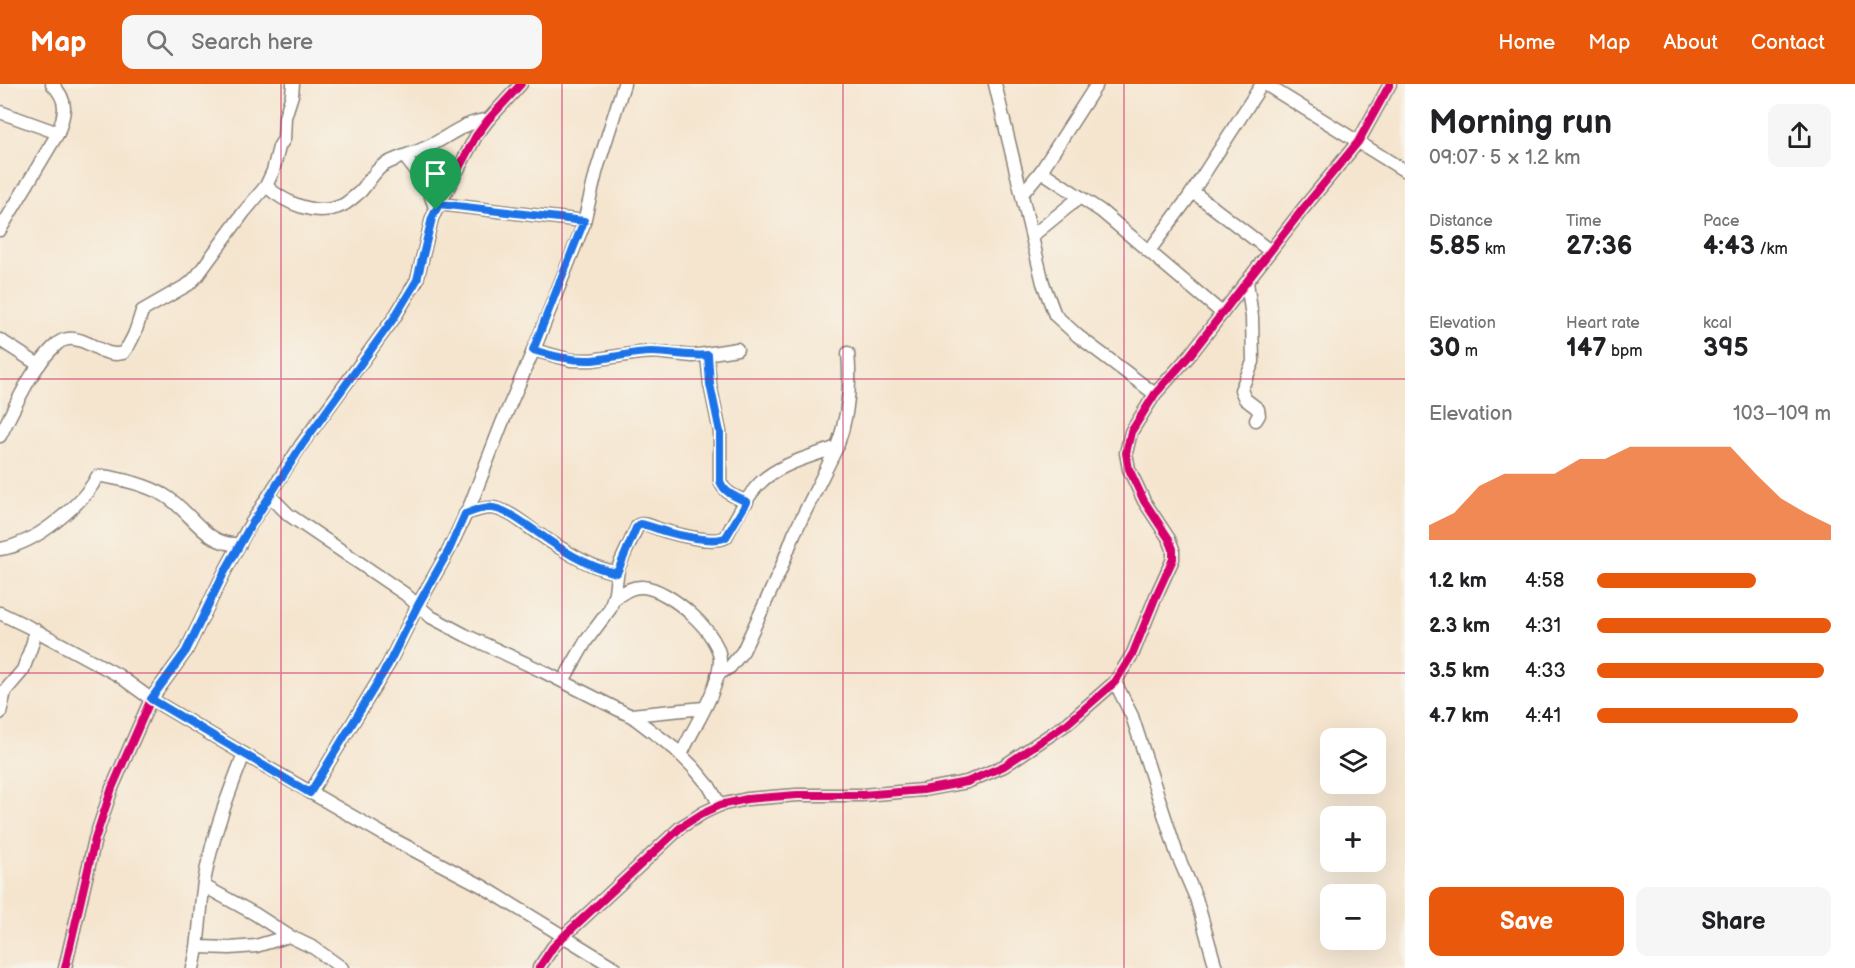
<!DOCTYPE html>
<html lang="en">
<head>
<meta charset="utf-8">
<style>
  :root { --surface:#fff; --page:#f6f6f6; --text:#202124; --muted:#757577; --accent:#ea580c }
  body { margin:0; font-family:"Balsamiq Sans",sans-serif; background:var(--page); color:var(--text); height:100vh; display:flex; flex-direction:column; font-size:22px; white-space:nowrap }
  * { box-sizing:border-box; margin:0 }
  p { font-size:20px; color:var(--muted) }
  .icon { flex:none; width:33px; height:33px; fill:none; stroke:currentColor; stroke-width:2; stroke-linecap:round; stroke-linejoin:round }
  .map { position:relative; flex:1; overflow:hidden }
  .side { display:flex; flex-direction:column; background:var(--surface); width:450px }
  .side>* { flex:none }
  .fabs { position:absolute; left:1320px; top:644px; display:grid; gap:12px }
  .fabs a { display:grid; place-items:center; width:66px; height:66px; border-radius:12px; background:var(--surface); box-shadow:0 6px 24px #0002; font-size:30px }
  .pin { position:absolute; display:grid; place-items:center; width:51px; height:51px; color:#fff; margin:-62px -26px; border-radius:50% 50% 50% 0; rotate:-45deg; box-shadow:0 0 6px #0007 }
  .pin .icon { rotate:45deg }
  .round { display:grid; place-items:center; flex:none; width:63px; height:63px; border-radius:12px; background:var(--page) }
  .overview { display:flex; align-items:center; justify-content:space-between; height:102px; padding:0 24px }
  h1 { font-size:33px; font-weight:700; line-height:45px }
  .stats { display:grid; grid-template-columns:repeat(3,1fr); gap:9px; height:102px; padding:6px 24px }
  .stats div { display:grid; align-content:center }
  .stats b { font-size:26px; font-weight:700 }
  .stats small { font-size:16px; font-weight:400 }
  .stats p { font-size:16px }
  .chart { height:168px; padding:12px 24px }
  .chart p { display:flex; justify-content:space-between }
  .chart svg { width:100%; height:108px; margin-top:6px; fill:var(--accent); opacity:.7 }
  .button { display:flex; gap:12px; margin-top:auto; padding:12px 24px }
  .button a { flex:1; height:69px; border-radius:12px; background:var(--accent); color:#fff; font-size:24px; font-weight:700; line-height:69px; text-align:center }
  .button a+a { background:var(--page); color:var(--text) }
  ul { padding:0 24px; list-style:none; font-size:20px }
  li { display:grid; grid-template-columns:96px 72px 1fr; align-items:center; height:45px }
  li i { height:15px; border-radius:8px; background:var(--accent) }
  header { display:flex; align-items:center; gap:36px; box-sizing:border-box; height:84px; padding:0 30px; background:var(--accent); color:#fff }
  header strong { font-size:28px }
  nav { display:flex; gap:33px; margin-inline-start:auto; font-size:21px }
  .search { width:420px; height:54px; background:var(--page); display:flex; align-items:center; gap:15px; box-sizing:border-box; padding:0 21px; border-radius:12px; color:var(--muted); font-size:22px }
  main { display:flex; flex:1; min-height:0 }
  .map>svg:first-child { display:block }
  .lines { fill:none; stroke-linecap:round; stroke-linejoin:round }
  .minor-casing { stroke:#888076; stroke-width:15 }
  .minor { stroke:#fff; stroke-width:12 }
  .cycleway-casing { stroke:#f7f3e8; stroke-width:11 }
  .cycleway { stroke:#d6006c; stroke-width:8 }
  .route-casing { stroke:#fff; stroke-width:12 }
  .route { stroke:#1a73e8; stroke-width:8 }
  .grid { fill:none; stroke:#c2185b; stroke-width:1.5; stroke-opacity:0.55 }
</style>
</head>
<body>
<header>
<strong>Map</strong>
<div class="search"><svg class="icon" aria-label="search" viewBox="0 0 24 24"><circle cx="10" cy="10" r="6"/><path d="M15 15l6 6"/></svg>Search here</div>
<nav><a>Home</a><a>Map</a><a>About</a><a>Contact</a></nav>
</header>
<main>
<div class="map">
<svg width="1405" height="884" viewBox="0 0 1405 884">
  <rect width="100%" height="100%" fill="#f7f3e8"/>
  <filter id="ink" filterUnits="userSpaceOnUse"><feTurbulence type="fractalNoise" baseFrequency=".0167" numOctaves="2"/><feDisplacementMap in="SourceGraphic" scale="12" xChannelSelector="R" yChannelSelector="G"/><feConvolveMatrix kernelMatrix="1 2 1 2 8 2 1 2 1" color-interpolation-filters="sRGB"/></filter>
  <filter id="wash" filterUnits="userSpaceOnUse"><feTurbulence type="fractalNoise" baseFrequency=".008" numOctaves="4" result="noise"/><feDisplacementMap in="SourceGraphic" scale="24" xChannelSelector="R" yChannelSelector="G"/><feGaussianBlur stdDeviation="1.35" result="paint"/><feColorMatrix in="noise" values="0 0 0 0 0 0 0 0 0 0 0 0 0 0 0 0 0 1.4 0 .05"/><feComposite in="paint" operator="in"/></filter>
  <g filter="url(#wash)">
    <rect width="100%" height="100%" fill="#f5e5cf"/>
  </g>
  <g filter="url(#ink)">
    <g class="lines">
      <defs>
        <g id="minor">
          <polyline points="995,0 1043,199 1055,231 1078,252 1155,310"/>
          <polyline points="1265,0 1405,87"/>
          <polyline points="0,28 58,49"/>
          <polyline points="405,73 427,102 436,126"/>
          <polyline points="1041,87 1101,127 1222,229"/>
          <path d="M266 102C285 119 317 134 343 121 349 118 356 111 361 107 368 99 374 88 382 82 395 74 412 70 425 64 446 55 464 37 488 36"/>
          <polyline points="1193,108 1270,167"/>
          <polyline points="1022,110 1041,87 1097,0"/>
          <polyline points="439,120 584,137"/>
          <path d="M0 146 58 49C65 29 69 17 52 0"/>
          <polyline points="1032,152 1080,113"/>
          <polyline points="1149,167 1189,113 1262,0"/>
          <polyline points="1247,198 1252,233 1253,278 1241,306 1245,315 1258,325 1259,331 1256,336"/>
          <polyline points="0,256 39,281"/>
          <polyline points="533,266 571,276 592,276 639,269 655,268 693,272 737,265"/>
          <path d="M707 271 710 300 720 348V397C724 409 736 413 747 418"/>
          <path d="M0 352C15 323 32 282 57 260 61 256 69 254 74 255 92 257 104 274 123 269 134 256 137 243 142 227L189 200 197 192 244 128 266 102 273 87 279 63 284 55 285 33 292 11 293 0"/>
          <polyline points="270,412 289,431 405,510 431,533 465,551 542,587 633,633 675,665 694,684 709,702 720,721"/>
          <path d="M465 430C474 427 483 423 493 424 508 426 524 440 537 449 562 465 587 483 617 489"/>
          <path d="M0 465C6 464 13 463 18 460 44 451 85 417 97 393L102 392C122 395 146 401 164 411 191 426 205 463 240 460"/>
          <path d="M614 515C623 509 631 502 643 503 669 505 722 550 720 578 717 611 694 641 681 671"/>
          <polyline points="0,529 35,546 118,591 151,615 244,670 383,750 482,802 615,884"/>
          <path d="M717 591 730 583 743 567 780 487 794 450 837 363C848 333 851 300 848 269"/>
          <path d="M563 597 586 557 610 525 615 508 618 484 638 441C647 438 656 445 665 447 679 451 715 460 726 453 734 437 748 410 761 398 779 380 813 372 837 363"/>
          <polyline points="1115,598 1132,632 1177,770 1196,814 1216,884"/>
          <polyline points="0,629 5,607 23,586 33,558 35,546"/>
          <polyline points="631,631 704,624"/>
          <polyline points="310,709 388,581 418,521 449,466 471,419 502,339 537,258 583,142 597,85 624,0"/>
          <polyline points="204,802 255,830 289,852 314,864 342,884"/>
          <polyline points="199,863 230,864 256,862 289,852"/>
          <polyline points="65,884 95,755 112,704 151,615 186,567 224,489 247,446 301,361 394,234 417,196 432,134 476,52 488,36 521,0"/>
          <path d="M193 884C201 854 199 823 205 793 213 750 228 711 244 670"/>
          <polyline points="539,884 553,863 564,852 681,743 703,729 720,721 747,715 797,711 862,711 923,706 967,698 1004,682 1068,639 1115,598 1133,569 1156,512 1173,475 1173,465 1169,455 1144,417 1129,385 1126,369 1131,348 1155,310 1190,271 1302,126 1358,58 1390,0"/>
        </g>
      </defs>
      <!-- minor casing -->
      <use href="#minor" class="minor-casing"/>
      <!-- minor -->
      <use href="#minor" class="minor"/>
      <defs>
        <g id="cycleway">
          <polyline points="65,884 95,755 112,704 151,615 186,567 224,489 247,446 301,361 394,234 417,196 432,134 476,52 488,36 521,0"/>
          <polyline points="539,884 553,863 564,852 681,743 703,729 720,721 747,715 797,711 862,711 923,706 967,698 1004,682 1068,639 1115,598 1133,569 1156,512 1173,475 1173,465 1169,455 1144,417 1129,385 1126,369 1131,348 1155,310 1190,271 1302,126 1358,58 1390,0"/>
        </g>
      </defs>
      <!-- cycleway casing -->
      <use href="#cycleway" class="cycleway-casing"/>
      <!-- cycleway -->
      <use href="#cycleway" class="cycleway"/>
    </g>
  </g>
  <g class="lines" filter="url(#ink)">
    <defs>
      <path id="route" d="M439 120 584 137 533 266C553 272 572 277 592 276 612 274 632 268 652 268 671 268 689 273 708 271L710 300 720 348V397C724 409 736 413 747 418L726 453C715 460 677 451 664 447 656 445 649 441 640 440L636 444 617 489C586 483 559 464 534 446 522 438 507 426 493 424 483 422 474 427 465 430L449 466 418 521 388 581 310 709 151 615 186 567 224 489 248 446 302 361 394 234 417 196 432 134Z"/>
    </defs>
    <!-- route casing -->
    <use href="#route" class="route-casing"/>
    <!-- route -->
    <use href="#route" class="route"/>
  </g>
  <!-- grid -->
  <path class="grid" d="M281 0V884M562 0V884M843 0V884M1124 0V884M0 295H1405M0 589H1405"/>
</svg>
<div class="fabs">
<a><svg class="icon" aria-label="layers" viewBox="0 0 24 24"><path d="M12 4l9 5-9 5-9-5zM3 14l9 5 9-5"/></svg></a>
<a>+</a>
<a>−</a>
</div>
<div class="pin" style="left:436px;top:126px;background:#1e9e55"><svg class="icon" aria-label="arrive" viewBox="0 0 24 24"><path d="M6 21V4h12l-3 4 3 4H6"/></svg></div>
</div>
<section class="side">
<div class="overview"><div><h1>Morning run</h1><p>09:07 · 5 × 1.2 km</p></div><a class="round"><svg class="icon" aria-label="share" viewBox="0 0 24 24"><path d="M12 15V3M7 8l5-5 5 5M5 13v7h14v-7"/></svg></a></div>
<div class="stats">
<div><p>Distance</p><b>5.85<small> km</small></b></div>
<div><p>Time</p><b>27:36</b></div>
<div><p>Pace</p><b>4:43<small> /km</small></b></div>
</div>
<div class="stats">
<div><p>Elevation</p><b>30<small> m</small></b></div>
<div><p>Heart rate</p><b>147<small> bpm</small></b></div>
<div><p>kcal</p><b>395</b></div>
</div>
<div class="chart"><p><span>Elevation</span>103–109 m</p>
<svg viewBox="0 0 160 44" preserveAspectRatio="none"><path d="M0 44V38L10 33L20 22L30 17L40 17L50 17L60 11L70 11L80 6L90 6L100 6L110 6L120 6L130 17L140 27L150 33L160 38V44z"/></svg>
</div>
<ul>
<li><b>1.2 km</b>4:58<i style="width:68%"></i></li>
<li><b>2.3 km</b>4:31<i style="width:100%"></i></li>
<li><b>3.5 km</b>4:33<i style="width:97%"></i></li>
<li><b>4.7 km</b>4:41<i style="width:86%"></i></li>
</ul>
<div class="button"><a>Save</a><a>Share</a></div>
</section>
</main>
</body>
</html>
